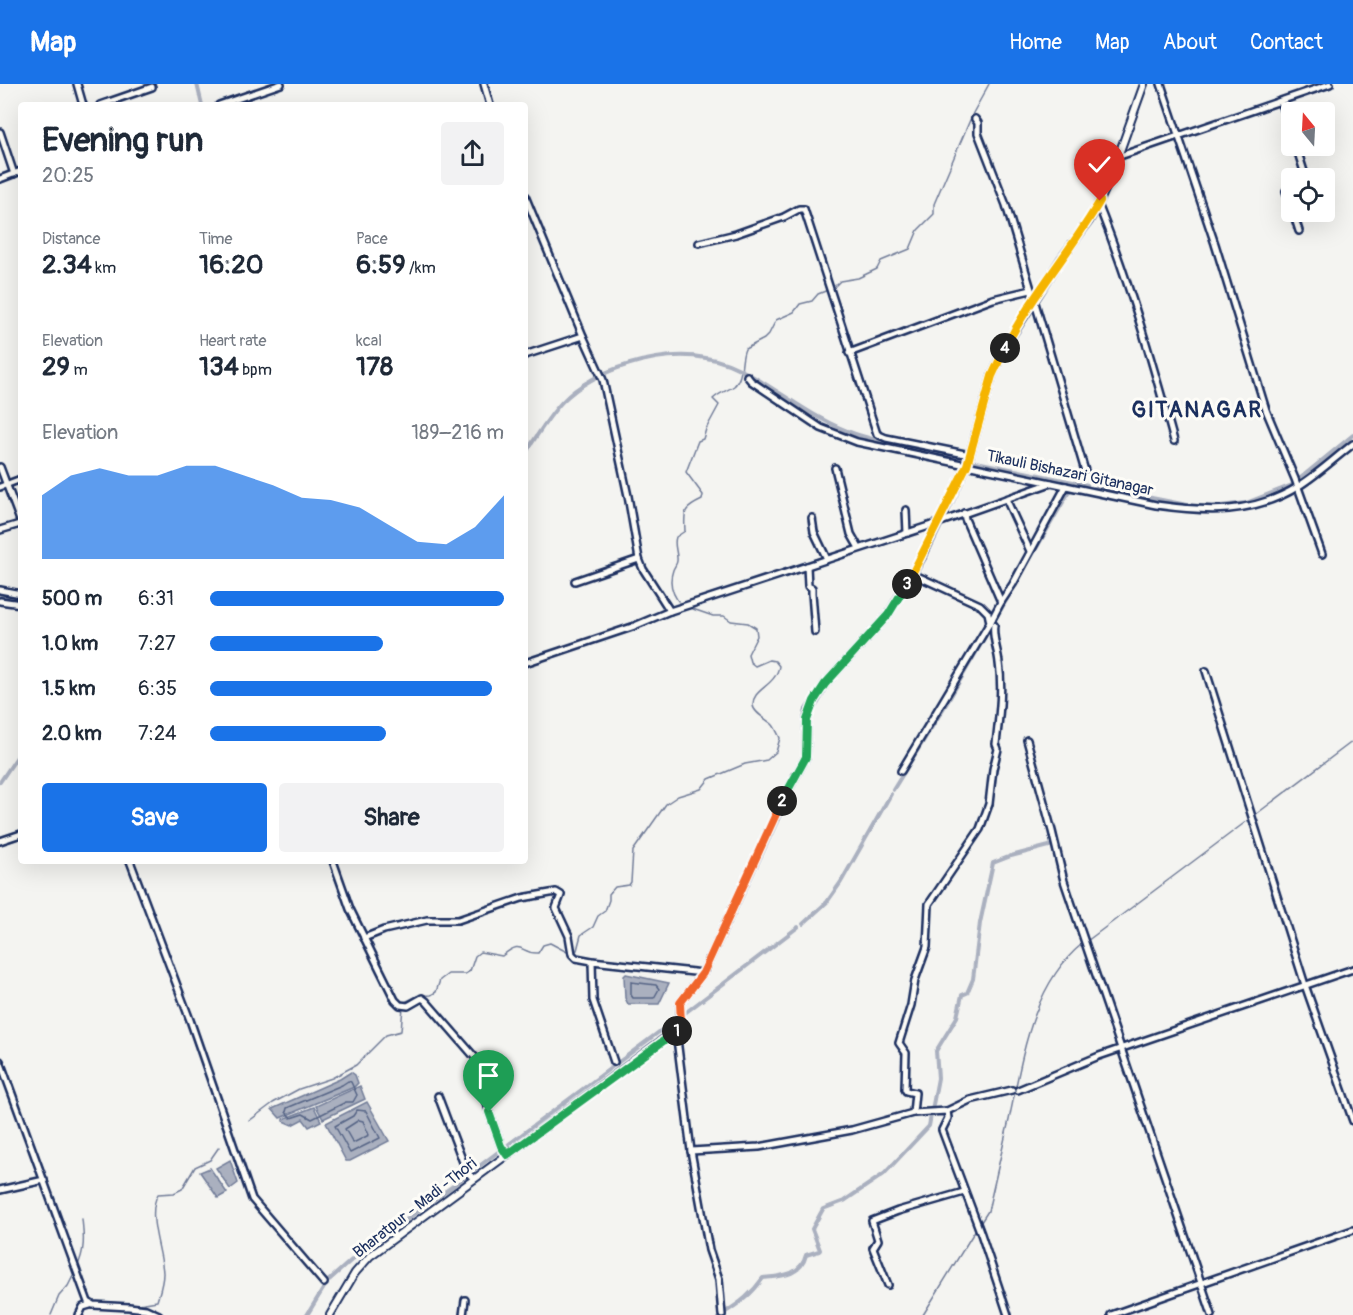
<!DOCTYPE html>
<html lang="en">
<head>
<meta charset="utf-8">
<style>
  :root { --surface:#fff; --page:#f2f2f3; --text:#1f2937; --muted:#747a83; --accent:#1a73e8 }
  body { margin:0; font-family:Pangolin,sans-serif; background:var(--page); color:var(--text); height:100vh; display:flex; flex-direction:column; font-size:22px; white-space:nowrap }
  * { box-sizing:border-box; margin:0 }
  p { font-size:20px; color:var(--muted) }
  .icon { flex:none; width:33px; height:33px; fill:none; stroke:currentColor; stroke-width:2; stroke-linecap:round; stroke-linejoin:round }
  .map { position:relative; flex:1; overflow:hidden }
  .drawer { position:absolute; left:18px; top:18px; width:510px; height:762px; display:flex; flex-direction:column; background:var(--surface); border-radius:6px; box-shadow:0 6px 24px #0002 }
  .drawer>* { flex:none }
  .needle { width:39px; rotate:342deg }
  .buttons { position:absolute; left:1281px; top:18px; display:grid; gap:12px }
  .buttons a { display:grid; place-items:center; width:54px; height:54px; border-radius:6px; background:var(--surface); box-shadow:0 6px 24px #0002; font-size:30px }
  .pin { position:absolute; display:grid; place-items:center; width:51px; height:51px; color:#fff; margin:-62px -26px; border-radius:50% 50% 50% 0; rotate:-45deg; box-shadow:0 0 6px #0007 }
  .pin .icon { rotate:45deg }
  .km { position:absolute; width:30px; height:30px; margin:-15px; border-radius:50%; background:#222; color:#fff; font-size:16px; line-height:30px; text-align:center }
  .round { display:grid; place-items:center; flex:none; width:63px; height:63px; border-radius:6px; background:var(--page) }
  .overview { display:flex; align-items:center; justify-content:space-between; height:102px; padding:0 24px }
  h1 { font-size:33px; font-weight:700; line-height:45px }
  .stats { display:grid; grid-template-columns:repeat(3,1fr); gap:9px; height:102px; padding:6px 24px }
  .stats div { display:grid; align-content:center }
  .stats b { font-size:26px; font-weight:700 }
  .stats small { font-size:16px; font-weight:400 }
  .stats p { font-size:16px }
  .chart { height:168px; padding:12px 24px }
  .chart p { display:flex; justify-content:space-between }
  .chart svg { width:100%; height:108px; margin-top:6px; fill:var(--accent); opacity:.7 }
  .primary-button { display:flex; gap:12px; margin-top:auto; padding:12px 24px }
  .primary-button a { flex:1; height:69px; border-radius:6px; background:var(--accent); color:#fff; font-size:24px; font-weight:700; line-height:69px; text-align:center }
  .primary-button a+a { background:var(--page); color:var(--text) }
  ul { padding:0 24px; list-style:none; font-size:20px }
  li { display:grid; grid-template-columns:96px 72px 1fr; align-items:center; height:45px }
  li i { height:15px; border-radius:8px; background:var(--accent) }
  header { display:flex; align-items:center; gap:36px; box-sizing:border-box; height:84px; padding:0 30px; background:var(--accent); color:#fff }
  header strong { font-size:28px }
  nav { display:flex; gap:33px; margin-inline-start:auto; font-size:21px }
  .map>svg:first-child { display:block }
  .water { fill:#aab0bf; stroke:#717c98; stroke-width:1.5 }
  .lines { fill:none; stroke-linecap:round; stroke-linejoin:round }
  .shore { stroke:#546385; stroke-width:1.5 }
  .stream { stroke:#717c98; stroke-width:1.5 }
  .canal { stroke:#aab0bf; stroke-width:4 }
  .minor-casing { stroke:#1b2f5e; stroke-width:10 }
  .major-casing { stroke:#1b2f5e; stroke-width:10 }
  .minor { stroke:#fdfcf7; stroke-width:5 }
  .major { stroke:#fdfcf7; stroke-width:6 }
  .split-1-casing { stroke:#fff; stroke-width:12 }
  .split-2-casing { stroke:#fff; stroke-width:12 }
  .split-3-casing { stroke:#fff; stroke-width:12 }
  .split-4-casing { stroke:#fff; stroke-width:12 }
  .split-5-casing { stroke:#fff; stroke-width:12 }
  .split-1 { stroke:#22a559; stroke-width:8 }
  .split-2 { stroke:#f0652b; stroke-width:8 }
  .split-3 { stroke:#22a559; stroke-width:8 }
  .split-4 { stroke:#f5b400; stroke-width:8 }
  .split-5 { stroke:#f5b400; stroke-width:8 }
  .labels { text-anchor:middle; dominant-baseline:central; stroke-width:6; stroke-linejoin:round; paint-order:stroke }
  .street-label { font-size:16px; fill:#1b2f5e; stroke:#fdfcf7 }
  .district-label { font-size:22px; font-weight:bold; letter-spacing:1.5px; fill:#1b2f5e; stroke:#fdfcf7 }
</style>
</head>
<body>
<header>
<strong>Map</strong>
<nav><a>Home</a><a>Map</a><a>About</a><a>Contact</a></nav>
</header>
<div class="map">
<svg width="1353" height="1231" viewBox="0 0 1353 1231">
  <rect width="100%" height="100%" fill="#f4f4f1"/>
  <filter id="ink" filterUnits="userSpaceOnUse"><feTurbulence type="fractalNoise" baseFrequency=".0167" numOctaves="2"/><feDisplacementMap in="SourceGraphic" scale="12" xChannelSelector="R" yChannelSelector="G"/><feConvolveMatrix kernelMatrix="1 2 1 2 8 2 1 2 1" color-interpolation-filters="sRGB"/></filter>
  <g filter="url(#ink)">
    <!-- water -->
    <g class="water">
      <polygon points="626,890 669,899 659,920 628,920 625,914 624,892"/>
      <polygon points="351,988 355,991 358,999 354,1003 280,1034 272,1025 340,995"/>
      <polygon points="360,1002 365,1015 323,1035 316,1022"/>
      <polygon points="367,1018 389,1057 350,1077 346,1077 326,1039"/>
      <polygon points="314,1023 321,1037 309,1043 303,1035 292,1041 283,1037 283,1035"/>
      <polygon points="230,1076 238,1099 230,1105 216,1084"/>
      <polygon points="210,1084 227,1109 218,1114 200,1088"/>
    </g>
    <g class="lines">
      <!-- shore -->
      <g class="shore">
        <polygon points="631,898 656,901 659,905 654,914 633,914 631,911"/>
        <polygon points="348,997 351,998 357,1011 353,1018 346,1018 312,1035 303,1030 291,1034 286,1028 287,1024 342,1001"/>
        <polygon points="357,1026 366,1027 380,1054 350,1069 335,1042 353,1032"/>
        <polygon points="359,1036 363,1037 369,1051 353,1059 345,1045"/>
      </g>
      <!-- stream -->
      <g class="stream">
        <path d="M682 522C672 511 668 500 673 486 674 483 677 480 677 477 678 468 673 462 676 453L685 447C684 427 683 425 702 416L703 411 686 388 698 357 703 355 706 345 719 321 713 315C719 309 727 307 734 302 744 293 740 276 745 265L764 255 769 250 776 236 794 228 800 220 812 217 818 210 833 204 840 197 858 194 877 185 881 177 910 165 918 146 934 130V120L973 29 989 0"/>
        <polyline points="1255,731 1353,657"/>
        <polyline points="1087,857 1251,734"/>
        <path d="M574 869 577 866 581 851 593 843 598 832 605 827 609 816V810L615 803 629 801 631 798 633 767 666 720 678 712 701 705 709 695 745 680 767 676 776 668 780 654C778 650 776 645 773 641 768 636 753 629 753 621 752 605 776 602 779 582L775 577 769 576 755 582 750 578 748 570 757 552 756 544 748 539 731 537 724 532H713L687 523"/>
        <path d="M405 918 417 912 431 911 436 908 440 896 448 890H465L470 887 475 872 480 868 502 872C524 854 519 870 538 869L543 861 550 859 569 869"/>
        <polyline points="249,1037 273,1019 299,1005 332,994 356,981 386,951 401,947 403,923"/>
        <path d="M979 1141 988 1127C995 1097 1002 1067 1009 1036 1022 976 1031 902 1082 860"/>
        <path d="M77 1183C85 1167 84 1153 82 1135"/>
        <path d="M133 1221 157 1217C160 1207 163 1199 163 1189 162 1166 146 1131 158 1110L174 1109 182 1105 195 1083 210 1076 219 1063"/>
        <polyline points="51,1231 59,1212 68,1202 75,1188"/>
        <polyline points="129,1231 132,1226"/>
        <polyline points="923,1231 976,1145"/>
      </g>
      <!-- canal -->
      <g class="canal">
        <polyline points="197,0 202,21"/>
        <path d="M525 370C536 353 548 333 562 318 594 285 661 265 706 274 721 276 739 284 752 292 787 312 817 337 855 350 889 361 923 367 957 374 1001 383 1044 392 1087 401"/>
        <polyline points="1096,403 1187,421 1212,423 1246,419 1292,401 1353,351"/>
        <polyline points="0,512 21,515"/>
        <polyline points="0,698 21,667"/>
        <polyline points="893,706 948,617 1070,406"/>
        <polyline points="803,840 827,818 841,798 891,710"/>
        <polyline points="685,929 798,843"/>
        <polyline points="505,1063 679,933"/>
        <polyline points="470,1089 502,1065"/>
        <path d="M724 1229C740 1219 752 1210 763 1194 781 1192 801 1192 806 1171L819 1167 820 1166 812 1145 823 1125 844 1117 884 1090 929 1042 938 994 936 967 957 933 962 911 967 909 973 895 980 839 993 779 1011 772 1053 761"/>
        <polyline points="307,1231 328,1197 355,1173 468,1091"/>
      </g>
      <defs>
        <g id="minor">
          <polyline points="77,0 83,21"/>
          <polyline points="484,0 490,21"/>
          <polyline points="1161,0 1215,160 1266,326 1295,395 1322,470"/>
          <polyline points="1280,17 1292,49"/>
          <polyline points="100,21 152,3"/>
          <polyline points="219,21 281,0"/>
          <polyline points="975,35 978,39 978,49 1006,121 1085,387"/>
          <polyline points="0,48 14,90"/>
          <polyline points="1296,62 1306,94"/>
          <polyline points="1117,73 1330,0"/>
          <polyline points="0,95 21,87"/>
          <polyline points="1292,102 1286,107 1292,124"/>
          <polyline points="525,112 583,252 525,271"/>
          <path d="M1098 120C1129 197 1152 277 1174 357"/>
          <polyline points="1293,128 1299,147"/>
          <polyline points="699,159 736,150 784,133 799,125 804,125 877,350 886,354 970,371"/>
          <polyline points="583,252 603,296 628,412 639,475 643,485 670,527"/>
          <polyline points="849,269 993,215 1031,206"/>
          <path d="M747 292 751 297 821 344 857 358 1156 421C1206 428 1253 431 1299 402 1318 390 1335 374 1353 360"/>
          <polyline points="0,383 21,439"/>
          <polyline points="835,384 851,450 859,464"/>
          <polyline points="0,403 21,395"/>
          <polyline points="1006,415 1030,467"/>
          <polyline points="906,426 907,449"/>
          <polyline points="964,429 965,435 1001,518 991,537"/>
          <polyline points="812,434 814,448 827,475"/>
          <polyline points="0,446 20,440"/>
          <polyline points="807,482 808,502 812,504 812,509 815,548"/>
          <polyline points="913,490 980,521 988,529 990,538"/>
          <polyline points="575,497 639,475"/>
          <polyline points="0,506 21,510"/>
          <polyline points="0,517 21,520"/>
          <polyline points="1001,518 1013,500 1066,402"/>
          <path d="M994 541C992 554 998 566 999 579 1003 606 999 633 996 660L998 665 993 685 989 720 980 745 929 820 927 863 915 896 911 921 899 959 906 969 905 1005 906 1007 915 1009 913 1029 947 1027 948 1034 942 1046 981 1150 1008 1231"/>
          <polyline points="525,579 632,543 670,527 938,439 1051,399"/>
          <polyline points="1206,587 1305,901 1353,1037"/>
          <polyline points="1027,656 1052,747 1064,797 1212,1231"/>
          <polyline points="901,687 992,535"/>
          <polyline points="0,757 21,750"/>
          <polyline points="130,777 190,936 252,1115 324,1199"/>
          <polyline points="333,777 350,825 395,916 400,921 408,922 422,914 426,917 479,978 489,1028 501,1062 507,1071"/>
          <polyline points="364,854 384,846 427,836 458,836 522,814 556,808 561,811 556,824 569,852 572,870 576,874 592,877"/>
          <polyline points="676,947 691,1067 709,1166 719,1195 722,1231"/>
          <polyline points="0,977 88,1218 93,1221 129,1223 146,1225 159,1231"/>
          <polyline points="614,978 593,916 592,877 703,889"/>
          <polyline points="1018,1006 1099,972 1353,885"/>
          <polyline points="438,1012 463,1078 467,1088 474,1095"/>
          <polyline points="947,1027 970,1016 1012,1006"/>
          <polyline points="691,1067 759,1063 852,1046 913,1029"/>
          <polyline points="0,1106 44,1096"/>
          <polyline points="888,1201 873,1164 878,1156 872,1137 898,1127 964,1108"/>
          <polyline points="79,1231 83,1223 90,1221"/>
          <polyline points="463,1231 465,1216"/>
          <polyline points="1111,1231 1353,1146"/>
        </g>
        <polyline id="major" points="330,1231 355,1189 370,1172 680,943 680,919 703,889 785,712 806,673 807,636 809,627 825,600 888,531 922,473 967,381 992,292 1006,261 1061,175 1089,137 1100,117 1110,95 1144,0"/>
      </defs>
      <!-- minor casing -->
      <use href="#minor" class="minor-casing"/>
      <!-- major casing -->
      <use href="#major" class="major-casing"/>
      <!-- minor -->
      <use href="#minor" class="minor"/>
      <!-- major -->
      <use href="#major" class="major"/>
    </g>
  </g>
  <g class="lines" filter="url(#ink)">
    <defs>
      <polyline id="split-1" points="489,1028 501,1062 507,1071 677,947"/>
      <polyline id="split-2" points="677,947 681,939 680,919 703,889 782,717"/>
      <polyline id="split-3" points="782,717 806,673 807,636 814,617 825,600 888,531 907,500"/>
      <polyline id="split-4" points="907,500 967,381 992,292 1005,264"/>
      <path id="split-5" d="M1005 264C1031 212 1071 167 1100 117"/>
    </defs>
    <!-- split-1 casing -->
    <use href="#split-1" class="split-1-casing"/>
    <!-- split-2 casing -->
    <use href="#split-2" class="split-2-casing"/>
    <!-- split-3 casing -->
    <use href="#split-3" class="split-3-casing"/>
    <!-- split-4 casing -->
    <use href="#split-4" class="split-4-casing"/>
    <!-- split-5 casing -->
    <use href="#split-5" class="split-5-casing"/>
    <!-- split-1 -->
    <use href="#split-1" class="split-1"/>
    <!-- split-2 -->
    <use href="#split-2" class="split-2"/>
    <!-- split-3 -->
    <use href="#split-3" class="split-3"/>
    <!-- split-4 -->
    <use href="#split-4" class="split-4"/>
    <!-- split-5 -->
    <use href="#split-5" class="split-5"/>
  </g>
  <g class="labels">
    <!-- street labels -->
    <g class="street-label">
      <text transform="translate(1070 389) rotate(12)">Tikauli Bishazari Gitanagar</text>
      <text transform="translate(415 1124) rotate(-38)">Bharatpur - Madi -Thori</text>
    </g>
    <!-- district labels -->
    <g class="district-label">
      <text x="1197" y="326">GITANAGAR</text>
    </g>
  </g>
</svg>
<div class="buttons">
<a><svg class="needle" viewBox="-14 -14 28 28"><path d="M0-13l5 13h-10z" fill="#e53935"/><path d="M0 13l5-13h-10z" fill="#747a83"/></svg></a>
<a><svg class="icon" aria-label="locate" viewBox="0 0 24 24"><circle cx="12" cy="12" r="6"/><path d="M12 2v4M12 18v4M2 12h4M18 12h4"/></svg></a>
</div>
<div class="pin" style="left:489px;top:1028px;background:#1e9e55"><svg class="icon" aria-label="arrive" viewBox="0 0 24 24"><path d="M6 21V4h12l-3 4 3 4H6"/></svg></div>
<div class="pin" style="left:1100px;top:117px;background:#d93025"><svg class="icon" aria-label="check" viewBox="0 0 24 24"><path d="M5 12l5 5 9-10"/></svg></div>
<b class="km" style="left:677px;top:947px">1</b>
<b class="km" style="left:782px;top:717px">2</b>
<b class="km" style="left:907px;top:500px">3</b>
<b class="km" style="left:1005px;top:264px">4</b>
<section class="drawer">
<div class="overview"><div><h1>Evening run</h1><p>20:25</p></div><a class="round"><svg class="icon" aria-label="share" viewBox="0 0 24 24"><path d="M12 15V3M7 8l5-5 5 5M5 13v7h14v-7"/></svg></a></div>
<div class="stats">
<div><p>Distance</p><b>2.34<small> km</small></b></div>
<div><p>Time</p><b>16:20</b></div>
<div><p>Pace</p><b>6:59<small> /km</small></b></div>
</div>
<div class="stats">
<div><p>Elevation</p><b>29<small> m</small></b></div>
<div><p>Heart rate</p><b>134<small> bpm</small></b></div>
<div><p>kcal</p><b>178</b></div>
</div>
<div class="chart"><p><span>Elevation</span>189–216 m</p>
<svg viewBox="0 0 160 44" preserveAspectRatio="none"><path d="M0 44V18L10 10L20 7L30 10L40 10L50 6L60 6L70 10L80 14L90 19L100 20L110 23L120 30L130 37L140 38L150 31L160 18V44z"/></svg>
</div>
<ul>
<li><b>500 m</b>6:31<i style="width:100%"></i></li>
<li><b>1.0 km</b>7:27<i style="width:59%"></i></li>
<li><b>1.5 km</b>6:35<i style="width:96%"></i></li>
<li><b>2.0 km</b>7:24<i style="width:60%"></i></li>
</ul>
<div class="primary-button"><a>Save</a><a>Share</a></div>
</section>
</div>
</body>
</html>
